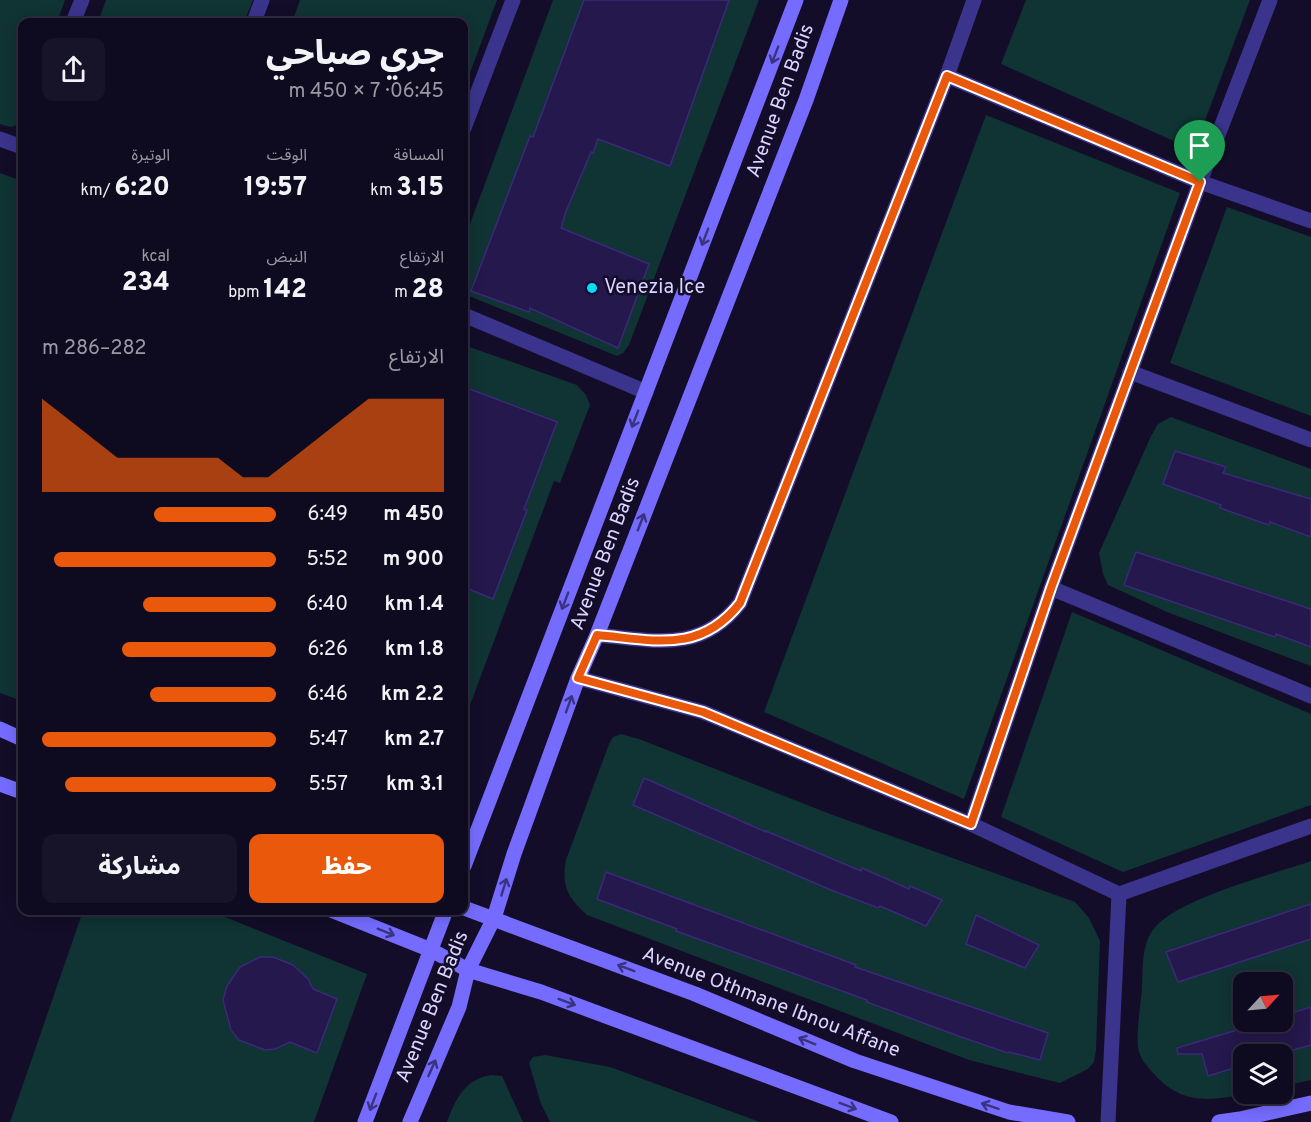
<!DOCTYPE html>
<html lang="ar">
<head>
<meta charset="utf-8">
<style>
  :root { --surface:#0e0a1f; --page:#171328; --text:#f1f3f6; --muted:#9b9aa4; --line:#2e2b3d; --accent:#ea580c }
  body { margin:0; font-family:Overpass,"Noto Sans Arabic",sans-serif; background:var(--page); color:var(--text); direction:rtl; height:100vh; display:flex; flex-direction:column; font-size:22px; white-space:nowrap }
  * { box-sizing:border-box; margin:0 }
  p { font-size:20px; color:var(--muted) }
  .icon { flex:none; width:33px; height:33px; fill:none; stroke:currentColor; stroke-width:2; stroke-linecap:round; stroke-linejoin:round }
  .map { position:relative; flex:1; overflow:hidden; direction:ltr }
  .drawer { position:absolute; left:18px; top:18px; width:450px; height:897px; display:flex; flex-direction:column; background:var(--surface); border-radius:12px; box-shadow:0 3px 15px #0003,0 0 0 2px var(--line); direction:rtl }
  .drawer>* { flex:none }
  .needle { width:39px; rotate:64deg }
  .buttons { position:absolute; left:1233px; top:972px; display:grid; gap:12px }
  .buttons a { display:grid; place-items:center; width:60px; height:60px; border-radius:12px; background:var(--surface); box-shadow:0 3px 15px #0003,0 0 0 2px var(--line); font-size:30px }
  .pin { position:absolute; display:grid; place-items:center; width:51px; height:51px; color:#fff; margin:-62px -26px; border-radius:50% 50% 50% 0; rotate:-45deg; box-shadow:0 0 6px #0007 }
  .pin .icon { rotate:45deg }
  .round { display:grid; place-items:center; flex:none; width:63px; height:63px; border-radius:12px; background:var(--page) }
  .overview { display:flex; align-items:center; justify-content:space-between; height:102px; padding:0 24px }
  h1 { font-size:33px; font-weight:800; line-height:45px }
  .stats { display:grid; grid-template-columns:repeat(3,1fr); gap:9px; height:102px; padding:6px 24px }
  .stats div { display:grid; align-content:center }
  .stats b { font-size:26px; font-weight:800 }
  .stats small { font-size:16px; font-weight:400 }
  .stats p { font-size:16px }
  .chart { height:168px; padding:12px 24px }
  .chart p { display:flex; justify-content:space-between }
  .chart svg { width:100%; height:108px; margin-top:6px; fill:var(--accent); opacity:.7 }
  .button { display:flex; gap:12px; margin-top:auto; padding:12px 24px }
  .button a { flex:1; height:69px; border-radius:12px; background:var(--accent); color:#fff; font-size:24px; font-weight:800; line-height:69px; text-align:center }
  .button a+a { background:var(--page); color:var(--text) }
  ul { padding:0 24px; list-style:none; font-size:20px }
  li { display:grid; grid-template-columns:96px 72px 1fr; align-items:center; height:45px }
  li i { height:15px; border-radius:8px; background:var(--accent) }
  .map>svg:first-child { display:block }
  .green { fill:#103333; fill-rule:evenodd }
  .building { fill:#24184c; stroke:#3b287a; stroke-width:1.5 }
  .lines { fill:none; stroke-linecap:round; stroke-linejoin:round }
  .service { stroke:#3b348c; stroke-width:15 }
  .minor { stroke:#3b348c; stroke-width:15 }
  .secondary { stroke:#756cff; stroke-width:15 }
  .oneway { stroke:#3a337f }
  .route-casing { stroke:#fff; stroke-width:12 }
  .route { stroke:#ea580c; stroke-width:8 }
  .poi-dot { fill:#01ddff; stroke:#130d29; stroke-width:2 }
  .labels { text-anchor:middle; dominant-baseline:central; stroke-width:5; stroke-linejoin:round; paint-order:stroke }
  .street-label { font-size:20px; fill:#dbd5ff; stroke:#130d29 }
  .poi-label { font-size:20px; fill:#dbd5ff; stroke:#130d29; text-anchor:start }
</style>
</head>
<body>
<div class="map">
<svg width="1311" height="1122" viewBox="0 0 1311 1122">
  <rect width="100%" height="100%" fill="#130d29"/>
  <!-- green -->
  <g class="green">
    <path d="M0 0H65L57 22H22V118C15 129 12 128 0 124Z"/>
    <polygon points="106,0 253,0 244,22 98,22"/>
    <polygon points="300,0 497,0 464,89 464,22 292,22"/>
    <polygon points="553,0 759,0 629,345 623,353 617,356 464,294 464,240"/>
    <polygon points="1026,0 1250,0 1194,150 1001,64"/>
    <polygon points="986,115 1180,193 964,799 764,712"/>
    <polygon points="0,173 22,181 22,701 0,693"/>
    <polygon points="1227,207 1311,237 1311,416 1170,363"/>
    <polygon points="464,345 577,385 586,395 590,405 560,483 554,481 464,721"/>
    <polygon points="1171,417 1311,469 1311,666 1167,612 1108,585 1103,574 1099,553 1151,436 1158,424"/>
    <polygon points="1072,612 1311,714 1311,805 1123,872 1001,817"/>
    <path d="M621 734 639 739 830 814 1075 902 1089 918 1100 941 1096 1050 1094 1062 1088 1069 1060 1083 969 1060 587 915C568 898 561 886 566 860L609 744 613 737Z"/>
    <path d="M1311 861V1080L1283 1086 1282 1054H1244V1094H1246C1209 1101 1182 1105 1154 1074 1147 1067 1139 1057 1138 1047 1136 1031 1141 1004 1142 988 1143 968 1141 942 1156 926 1184 897 1271 875 1311 861ZM1244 982H1282V1022H1244Z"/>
    <polygon points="83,911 210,911 367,974 314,1122 10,1122"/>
    <polygon points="545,1055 610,1067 760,1122 550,1122 541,1104 529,1063 533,1057"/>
    <path d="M492 1075 502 1076 523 1122H447C455 1099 466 1078 492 1075Z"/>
  </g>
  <!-- building -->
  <g class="building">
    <polygon points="584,0 729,0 670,166 598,139 593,153 591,152 565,214 561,228 649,264 618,348 530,308 529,312 471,291 530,136 533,137"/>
    <polygon points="464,387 557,422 524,509 527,510 493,599 464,587"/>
    <polygon points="1175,451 1226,467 1223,473 1311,499 1311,537 1270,522 1269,525 1220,508 1221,505 1163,484"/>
    <polygon points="1136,552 1311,609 1311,647 1276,634 1275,637 1124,585"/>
    <polygon points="644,778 766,832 766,831 861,871 862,868 909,889 910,886 942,900 926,926 880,906 878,908 831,890 633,805"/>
    <polygon points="606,872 856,965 855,967 1048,1033 1040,1060 1009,1052 1008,1053 961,1037 867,1002 867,1000 676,931 677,929 597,899"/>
    <polygon points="1311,904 1311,939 1178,982 1166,952"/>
    <polygon points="976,915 1039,945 1025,968 966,944"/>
    <polygon points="260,957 273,957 293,965 308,979 313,989 337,999 317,1053 290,1042 275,1049 265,1050 239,1040 231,1030 223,1000 227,986 240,967"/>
    <polygon points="1311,1007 1311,1045 1279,1054 1244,1054 1244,1065 1208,1076 1202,1054 1178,1054 1177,1048 1264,1022 1282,1022 1282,1016"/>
  </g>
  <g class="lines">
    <!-- service -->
    <path class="service" d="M597 635C654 640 700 654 740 603L947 76 974 0"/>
    <!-- minor -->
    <g class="minor">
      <polyline points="73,22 82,0"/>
      <polyline points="254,22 262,0"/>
      <polyline points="947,76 1200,182 1311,221"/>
      <polyline points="464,128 513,0"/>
      <polyline points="0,139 22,147"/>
      <polyline points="464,315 646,392"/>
      <polyline points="1130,372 1311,440"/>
      <polyline points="1051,588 1311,696"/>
      <polyline points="578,678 703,712 971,824 1119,894 1311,826"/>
      <polyline points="971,824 1051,588 1200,182 1270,0"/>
      <polyline points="1108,1122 1119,894"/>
    </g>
    <!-- secondary -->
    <g class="secondary">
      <polyline points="0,729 22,739"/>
      <polyline points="0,784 22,792"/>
      <polyline points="464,866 796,0"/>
      <polyline points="464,908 695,994 855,1061 1009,1112 1068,1122"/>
      <polyline points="331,910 431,950 468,970 541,992 891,1122"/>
      <polyline points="365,1122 446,910"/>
      <polyline points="410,1122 459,1007 468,970 494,918 514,854 578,678 597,635 806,100 841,0"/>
      <polyline points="1219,1122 1240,1119 1311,1103"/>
    </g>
  </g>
  <!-- one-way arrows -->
  <defs><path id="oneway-shaft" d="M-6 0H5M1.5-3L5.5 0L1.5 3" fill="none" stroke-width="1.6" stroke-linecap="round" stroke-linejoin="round" transform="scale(1.5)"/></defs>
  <g class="oneway">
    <use href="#oneway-shaft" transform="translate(775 55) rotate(111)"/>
    <use href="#oneway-shaft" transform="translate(705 237) rotate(111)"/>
    <use href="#oneway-shaft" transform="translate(635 419) rotate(111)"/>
    <use href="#oneway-shaft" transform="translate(641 522) rotate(-69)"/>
    <use href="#oneway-shaft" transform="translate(565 601) rotate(111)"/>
    <use href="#oneway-shaft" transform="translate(569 704) rotate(-70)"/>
    <use href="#oneway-shaft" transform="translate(504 887) rotate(-73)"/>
    <use href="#oneway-shaft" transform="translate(386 932) rotate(22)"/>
    <use href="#oneway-shaft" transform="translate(626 968) rotate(-159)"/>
    <use href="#oneway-shaft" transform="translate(567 1002) rotate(20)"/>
    <use href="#oneway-shaft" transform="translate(807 1041) rotate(-158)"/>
    <use href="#oneway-shaft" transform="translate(432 1068) rotate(-66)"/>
    <use href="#oneway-shaft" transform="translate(373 1102) rotate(111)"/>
    <use href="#oneway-shaft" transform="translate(848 1106) rotate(20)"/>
    <use href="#oneway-shaft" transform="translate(990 1106) rotate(-162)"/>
  </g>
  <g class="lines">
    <defs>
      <path id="route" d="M947 76 1200 182 1051 588 971 824 703 712 578 678 597 635C654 640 700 654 740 603Z"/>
    </defs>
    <!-- route casing -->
    <use href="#route" class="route-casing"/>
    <!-- route -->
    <use href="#route" class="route"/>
  </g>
  <!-- markers -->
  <circle class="poi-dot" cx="592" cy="288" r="6"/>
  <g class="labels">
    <!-- street labels -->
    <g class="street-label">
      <text transform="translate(781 101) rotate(-70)">Avenue Ben Badis</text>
      <text transform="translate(606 554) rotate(-69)">Avenue Ben Badis</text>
      <text transform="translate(771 1003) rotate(21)">Avenue Othmane Ibnou Affane</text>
      <text transform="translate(433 1007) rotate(-68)">Avenue Ben Badis</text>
    </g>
    <!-- poi labels -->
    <g class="poi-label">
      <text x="604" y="288">Venezia Ice</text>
    </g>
  </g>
</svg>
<div class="buttons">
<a><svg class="needle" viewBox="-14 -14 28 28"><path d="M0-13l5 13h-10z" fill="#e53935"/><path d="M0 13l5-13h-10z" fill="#9b9aa4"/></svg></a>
<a><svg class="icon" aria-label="layers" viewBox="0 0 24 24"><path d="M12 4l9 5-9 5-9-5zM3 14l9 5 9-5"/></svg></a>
</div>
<div class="pin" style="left:1200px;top:182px;background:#1e9e55"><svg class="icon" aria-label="arrive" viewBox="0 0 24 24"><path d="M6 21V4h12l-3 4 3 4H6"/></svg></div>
<section class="drawer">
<div class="overview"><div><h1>جري صباحي</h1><p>06:45 · 7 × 450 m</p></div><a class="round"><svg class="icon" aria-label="share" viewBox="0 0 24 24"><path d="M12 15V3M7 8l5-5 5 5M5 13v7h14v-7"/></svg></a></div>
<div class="stats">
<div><p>المسافة</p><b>3.15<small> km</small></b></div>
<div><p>الوقت</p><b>19:57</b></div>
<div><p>الوتيرة</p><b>6:20<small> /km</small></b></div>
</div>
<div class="stats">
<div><p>الارتفاع</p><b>28<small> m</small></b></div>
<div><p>النبض</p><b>142<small> bpm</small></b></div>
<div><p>kcal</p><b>234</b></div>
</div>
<div class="chart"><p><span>الارتفاع</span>282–286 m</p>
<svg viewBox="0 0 160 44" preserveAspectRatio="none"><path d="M0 44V6L10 14L20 22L30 30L40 30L50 30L60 30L70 30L80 38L90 38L100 30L110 22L120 14L130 6L140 6L150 6L160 6V44z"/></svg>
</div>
<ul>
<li><b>450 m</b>6:49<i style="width:52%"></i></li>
<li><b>900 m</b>5:52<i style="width:95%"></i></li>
<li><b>1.4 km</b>6:40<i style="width:57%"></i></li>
<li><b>1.8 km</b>6:26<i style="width:66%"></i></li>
<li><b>2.2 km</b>6:46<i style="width:54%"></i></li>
<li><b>2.7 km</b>5:47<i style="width:100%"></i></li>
<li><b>3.1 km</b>5:57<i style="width:90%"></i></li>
</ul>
<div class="button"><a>حفظ</a><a>مشاركة</a></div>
</section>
</div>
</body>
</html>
